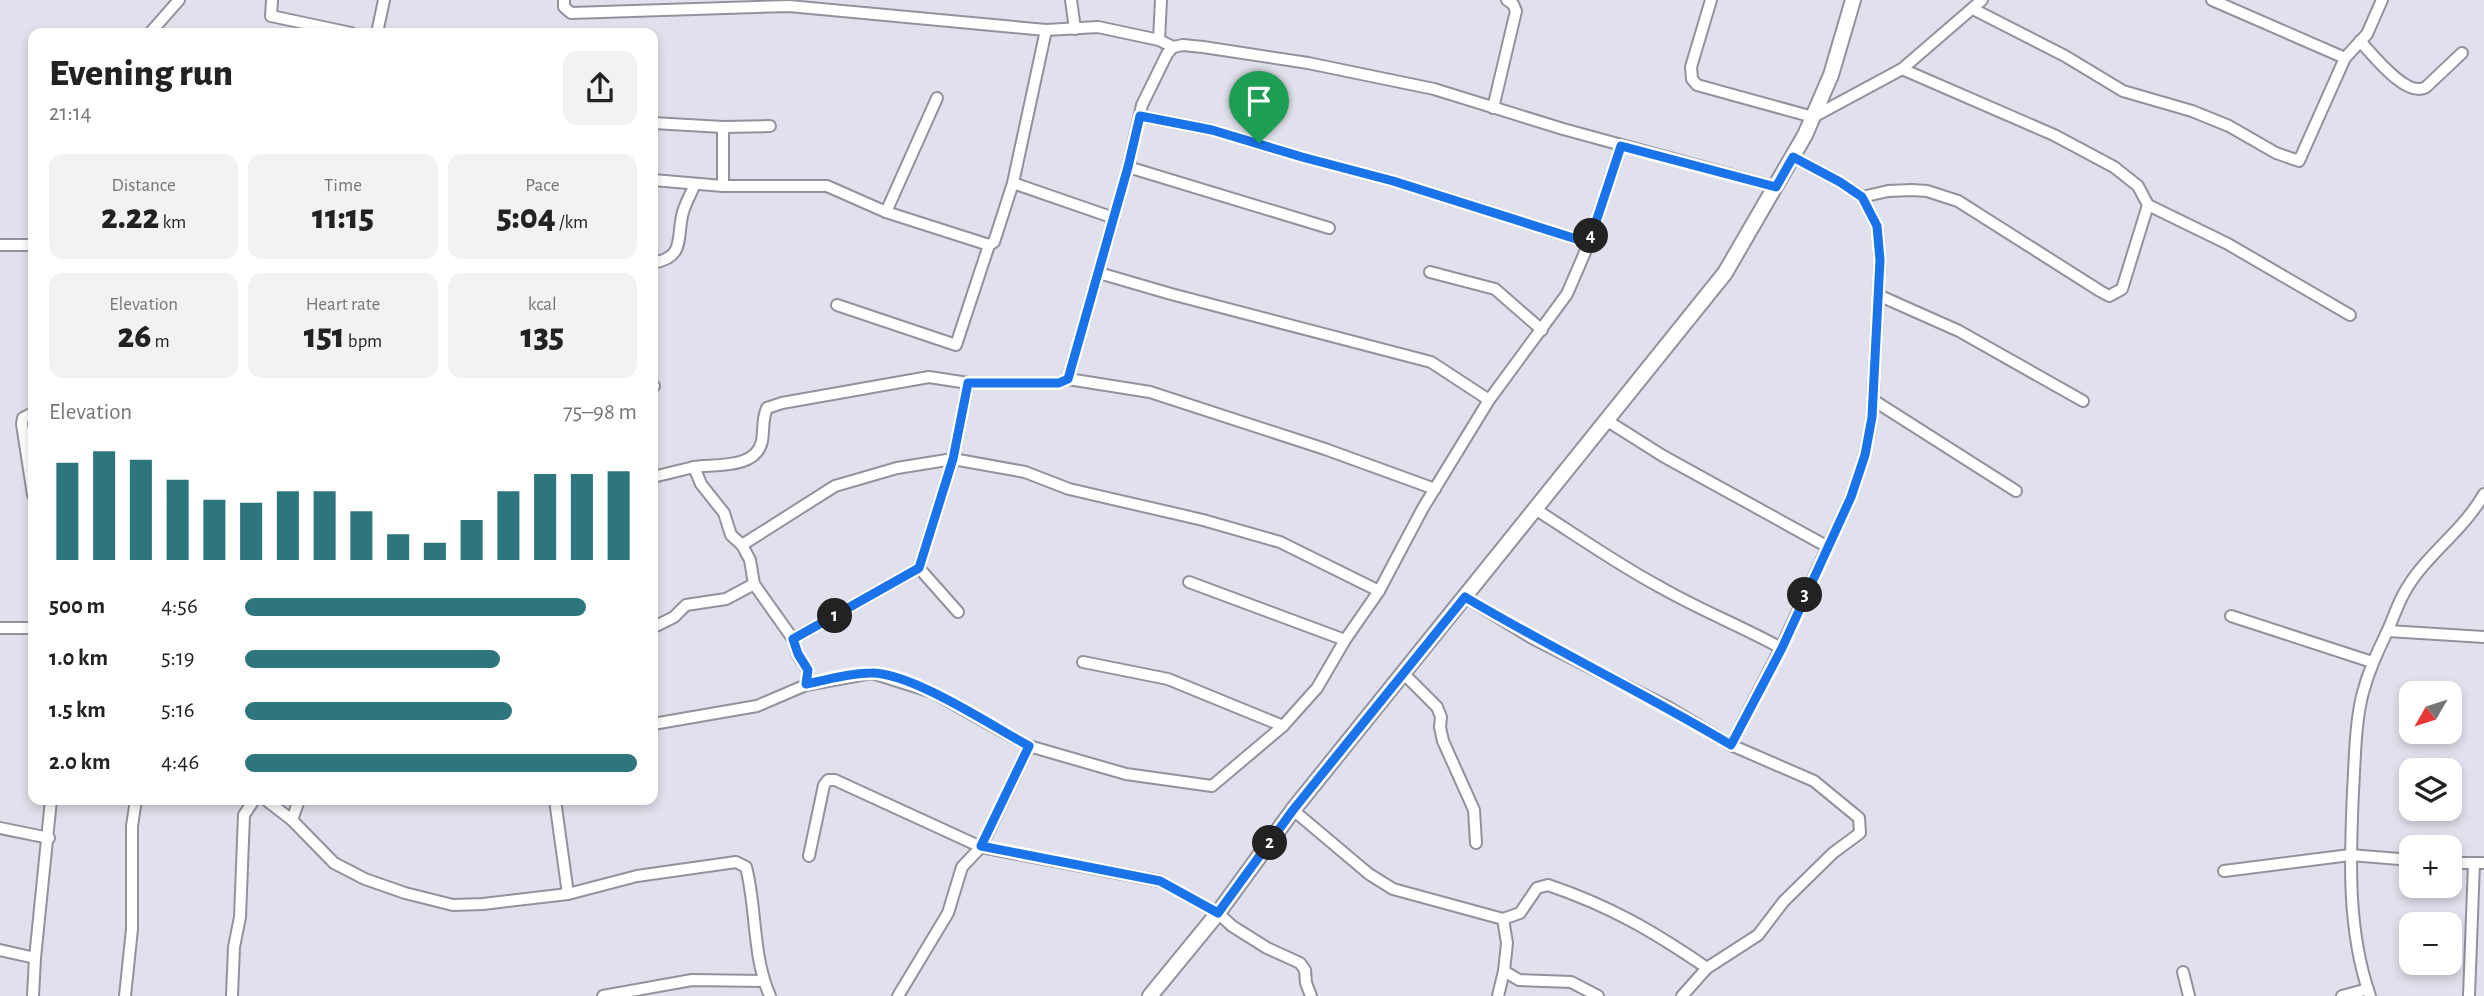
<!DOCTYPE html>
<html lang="en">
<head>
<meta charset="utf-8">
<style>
  :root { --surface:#fff; --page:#f2f2f2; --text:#222; --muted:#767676; --accent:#2e767e }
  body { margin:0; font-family:"Alegreya Sans",sans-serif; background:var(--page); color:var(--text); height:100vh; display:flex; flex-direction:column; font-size:26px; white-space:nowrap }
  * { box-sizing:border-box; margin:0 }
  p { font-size:23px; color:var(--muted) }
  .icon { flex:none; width:38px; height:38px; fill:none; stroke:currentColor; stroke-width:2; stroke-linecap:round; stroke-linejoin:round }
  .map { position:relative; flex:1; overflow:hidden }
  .details { position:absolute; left:28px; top:28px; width:630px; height:777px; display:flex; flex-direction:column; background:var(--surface); border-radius:14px; box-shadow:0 4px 10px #0003 }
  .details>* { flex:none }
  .needle { width:46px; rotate:231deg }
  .tools { position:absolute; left:2399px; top:681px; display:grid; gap:14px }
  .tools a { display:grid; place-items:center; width:63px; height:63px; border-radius:14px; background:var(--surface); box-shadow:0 4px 10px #0003; font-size:35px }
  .pin { position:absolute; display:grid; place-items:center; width:60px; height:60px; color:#fff; margin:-72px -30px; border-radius:50% 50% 50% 0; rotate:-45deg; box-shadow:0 0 7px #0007 }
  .pin .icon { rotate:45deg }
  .km { position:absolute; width:35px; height:35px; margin:-18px; border-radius:50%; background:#222; color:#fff; font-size:19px; line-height:35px; text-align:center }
  .round { display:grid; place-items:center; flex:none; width:74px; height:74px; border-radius:14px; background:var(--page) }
  .summary { display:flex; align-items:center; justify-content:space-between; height:119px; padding:0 21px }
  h1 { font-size:38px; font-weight:800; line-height:52px }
  .figures { display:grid; grid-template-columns:repeat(3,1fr); gap:10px; height:119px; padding:7px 21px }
  .figures div { display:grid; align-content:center; border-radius:14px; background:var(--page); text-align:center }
  .figures b { font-size:35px; font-weight:800 }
  .figures small { font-size:19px; font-weight:400 }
  .figures p { font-size:19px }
  .chart { height:196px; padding:14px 21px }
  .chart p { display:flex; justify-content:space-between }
  .chart svg { width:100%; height:126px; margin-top:7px; stroke:var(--accent); stroke-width:6 }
  ul { padding:0 21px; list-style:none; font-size:23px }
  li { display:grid; grid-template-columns:112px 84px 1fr; align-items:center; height:52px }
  li i { height:18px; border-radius:9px; background:var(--accent) }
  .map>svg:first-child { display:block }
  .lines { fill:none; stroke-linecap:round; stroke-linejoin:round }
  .minor-casing { stroke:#91929c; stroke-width:14 }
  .tertiary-casing { stroke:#91929c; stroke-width:18 }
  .minor { stroke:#fff; stroke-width:10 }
  .tertiary { stroke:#fff; stroke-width:14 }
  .route-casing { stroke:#fff; stroke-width:14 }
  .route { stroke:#1a73e8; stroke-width:9 }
</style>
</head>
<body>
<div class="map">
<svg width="2484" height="996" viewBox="0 0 2484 996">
  <rect width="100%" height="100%" fill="#e0e1ec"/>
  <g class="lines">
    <defs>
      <g id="minor">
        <polyline points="272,0 271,16 351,33"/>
        <polyline points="564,0 564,7 571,13 789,6 1046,30 1098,27 1159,40 1173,47 1183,45 1203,47 1308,63 1434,89 1563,129 1776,187"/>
        <polyline points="1071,0 1075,29"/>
        <polyline points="1711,0 1691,67 1692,79 1697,85 1813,117 1902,69 1982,0"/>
        <polyline points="2212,0 2345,58"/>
        <polyline points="1973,9 2065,56 2123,91 2192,111 2229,126 2276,153 2299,161 2345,58 2367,34 2382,0"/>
        <polyline points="150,33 179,0"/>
        <polyline points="377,33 384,0"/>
        <polyline points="1159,40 1161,0"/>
        <path d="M2360 41C2372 54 2407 99 2426 87L2462 53"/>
        <polyline points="1493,108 1516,11 1513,4 1507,0"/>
        <polyline points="1140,116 1212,130 1302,157 1393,181 1589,243"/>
        <polyline points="653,123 723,127 723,186"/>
        <polyline points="723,127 770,126"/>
        <polyline points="1128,167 1329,228"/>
        <polyline points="653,180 723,186 827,186 886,212 989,245 994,242 1013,183 1046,30"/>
        <polyline points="1013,183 1114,218"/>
        <polyline points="1862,197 1888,191 1912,190 1927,191 1958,201 2100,291 2109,296 2122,289 2148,205 2138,186 2114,167 2054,135 1902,69"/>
        <polyline points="2148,205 2228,244 2350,315"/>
        <polyline points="886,212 937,98"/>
        <polyline points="0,245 33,245"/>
        <path d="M653 263C684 257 677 241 682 216 684 205 691 194 695 184"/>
        <polyline points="1430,272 1495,289 1542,330"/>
        <polyline points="1099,273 1171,294 1431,362 1489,400"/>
        <polyline points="1878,295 1959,331 2083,401"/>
        <polyline points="837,305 956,345 989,245"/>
        <polyline points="1068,379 1128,167 1142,105 1167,54 1173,47"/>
        <polyline points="653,386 654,386"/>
        <polyline points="1873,400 2016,491"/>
        <polyline points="33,413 23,418 22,424 33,495"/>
        <polyline points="1606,420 1663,456 1828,547"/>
        <path d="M694 467C717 464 756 469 762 441 764 429 762 419 767 408L782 403 929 377 968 383H1059L1068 379 1150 392 1325 449 1435 489"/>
        <polyline points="653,477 694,467 701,484 724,513 731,535 742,545 750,560 754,584 793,639 798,655 808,670 806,685"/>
        <path d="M1535 509C1576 535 1617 564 1660 587 1700 610 1741 626 1781 648"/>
        <polyline points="742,545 835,486 897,468 953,459 1025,472 1069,489 1203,520 1280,542 1379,591"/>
        <polyline points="919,568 958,612"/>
        <polyline points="1189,582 1345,640"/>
        <polyline points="1465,597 1532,638 1668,707 1731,745 1814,781 1859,818 1860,833 1833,853 1784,901 1758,935 1707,968 1682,996"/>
        <polyline points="2231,616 2372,662"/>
        <polyline points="653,626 656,626 674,617 686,605 726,599 754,584"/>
        <polyline points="0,628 33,628"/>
        <polyline points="2388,631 2484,637"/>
        <polyline points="793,639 919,568 953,459 968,383"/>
        <polyline points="1083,662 1168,679 1283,726"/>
        <polyline points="1404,674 1437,707 1441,717 1440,727 1443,741 1474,810 1476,843"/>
        <polyline points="653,724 757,706 806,685 872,673 932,692 1029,746 1126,774 1212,786 1283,726 1317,688 1345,640 1379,591 1423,508 1489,400 1567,294 1589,243 1621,146"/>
        <polyline points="1731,745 1781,648 1851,497 1865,455 1872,417 1880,260 1877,226 1862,197 1840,182 1793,157"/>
        <path d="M266 800 292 820 334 863 365 879 405 893 453 905 483 904 568 894 637 876 736 862 746 867C757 910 752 955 770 996"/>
        <polyline points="555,800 568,894"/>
        <polyline points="1293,810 1369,874 1393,889 1503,919 1507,943 1504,971 1519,980 1571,982 1598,996"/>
        <polyline points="292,820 299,800"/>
        <polyline points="0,828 49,838"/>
        <polyline points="809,856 824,785 828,780 835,780 981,847 1160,881 1218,913 1232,926 1267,948 1300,963 1305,970 1306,983 1311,996"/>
        <polyline points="2450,863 2484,863"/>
        <polyline points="2224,871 2350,855 2412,860"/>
        <path d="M1503 919 1520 913 1537 888 1548 885C1610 906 1653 931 1707 968"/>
        <polyline points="0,950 35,958"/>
        <polyline points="2183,972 2189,996"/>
        <polyline points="33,996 35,958 51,800"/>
        <polyline points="125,996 132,929 132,826 136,800"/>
        <polyline points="232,996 234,947 240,917 244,815 254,800"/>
        <polyline points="603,996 692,980 764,981"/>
        <polyline points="898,996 948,913 962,867 981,847 1029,746"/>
        <polyline points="1498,996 1504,971"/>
        <polyline points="2342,996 2368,989"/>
        <path d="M2370 996C2347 930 2350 859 2353 791 2355 759 2355 726 2362 696 2368 672 2377 653 2387 632 2394 617 2398 602 2407 588 2428 553 2463 531 2484 494"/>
        <polyline points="2469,996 2474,863"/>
      </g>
      <polyline id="tertiary" points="1150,996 1218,913 1293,810 1725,273 1805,135 1831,75 1853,0"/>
    </defs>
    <!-- minor casing -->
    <use href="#minor" class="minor-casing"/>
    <!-- tertiary casing -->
    <use href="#tertiary" class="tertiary-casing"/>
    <!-- minor -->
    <use href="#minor" class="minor"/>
    <!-- tertiary -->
    <use href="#tertiary" class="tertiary"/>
  </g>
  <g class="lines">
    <defs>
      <path id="route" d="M1140 116 1212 130 1302 157 1393 181 1589 243 1621 146 1776 187 1793 157 1840 182 1862 197 1877 226 1880 260 1872 417 1865 455 1851 497 1782 648 1731 745C1644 693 1552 649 1465 597L1293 810 1218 913 1160 881 981 846 1029 746C992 726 911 672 871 673 849 673 827 680 806 684L808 670 798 654 793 639 919 568 953 459 968 383H1059L1068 379 1128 167Z"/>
    </defs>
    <!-- route casing -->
    <use href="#route" class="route-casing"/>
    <!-- route -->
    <use href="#route" class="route"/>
  </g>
</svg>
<div class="tools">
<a><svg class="needle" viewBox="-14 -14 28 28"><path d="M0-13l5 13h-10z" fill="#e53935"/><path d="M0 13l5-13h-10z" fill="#767676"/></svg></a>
<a><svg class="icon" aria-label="layers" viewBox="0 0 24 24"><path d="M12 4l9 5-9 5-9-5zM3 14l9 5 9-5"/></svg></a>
<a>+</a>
<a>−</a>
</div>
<div class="pin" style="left:1259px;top:143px;background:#1e9e55"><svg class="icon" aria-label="arrive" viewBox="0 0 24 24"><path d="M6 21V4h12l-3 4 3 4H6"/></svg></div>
<b class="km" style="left:835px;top:616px">1</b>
<b class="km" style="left:1270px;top:843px">2</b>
<b class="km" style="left:1805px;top:595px">3</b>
<b class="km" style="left:1591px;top:236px">4</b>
<section class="details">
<div class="summary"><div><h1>Evening run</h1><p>21:14</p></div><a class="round"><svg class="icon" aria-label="share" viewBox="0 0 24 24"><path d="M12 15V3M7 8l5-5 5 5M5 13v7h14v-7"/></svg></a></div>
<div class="figures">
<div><p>Distance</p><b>2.22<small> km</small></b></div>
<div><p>Time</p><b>11:15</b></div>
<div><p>Pace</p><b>5:04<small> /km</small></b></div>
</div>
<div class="figures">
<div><p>Elevation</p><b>26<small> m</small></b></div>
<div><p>Heart rate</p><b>151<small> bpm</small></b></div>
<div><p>kcal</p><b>135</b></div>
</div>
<div class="chart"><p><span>Elevation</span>75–98 m</p>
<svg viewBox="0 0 160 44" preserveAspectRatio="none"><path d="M5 44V10M15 44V6M25 44V9M35 44V16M45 44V23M55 44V24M65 44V20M75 44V20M85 44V27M95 44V35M105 44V38M115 44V30M125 44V20M135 44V14M145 44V14M155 44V13"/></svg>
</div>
<ul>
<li><b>500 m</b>4:56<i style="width:87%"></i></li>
<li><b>1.0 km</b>5:19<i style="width:65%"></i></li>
<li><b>1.5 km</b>5:16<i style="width:68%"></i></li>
<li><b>2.0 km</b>4:46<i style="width:100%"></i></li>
</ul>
</section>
</div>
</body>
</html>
